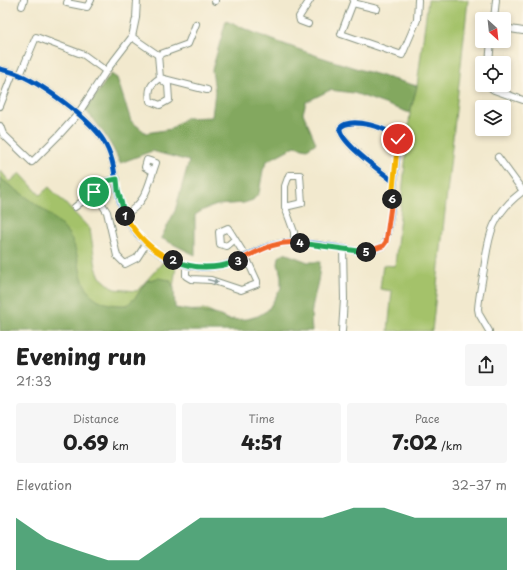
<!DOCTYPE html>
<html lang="en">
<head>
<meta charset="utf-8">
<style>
  :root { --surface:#fff; --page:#f6f6f6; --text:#222; --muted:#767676; --accent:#0b8043 }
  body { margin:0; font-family:"Playpen Sans",sans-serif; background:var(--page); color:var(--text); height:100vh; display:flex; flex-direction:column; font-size:15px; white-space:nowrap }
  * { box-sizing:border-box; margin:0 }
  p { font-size:13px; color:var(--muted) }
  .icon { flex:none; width:22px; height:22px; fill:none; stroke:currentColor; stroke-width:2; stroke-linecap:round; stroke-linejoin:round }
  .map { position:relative; height:331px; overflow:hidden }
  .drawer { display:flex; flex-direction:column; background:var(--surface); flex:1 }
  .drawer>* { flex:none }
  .needle { width:26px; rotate:153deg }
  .tools { position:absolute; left:475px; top:12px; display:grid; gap:8px }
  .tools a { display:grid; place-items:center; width:36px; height:36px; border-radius:4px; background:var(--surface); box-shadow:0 2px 6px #0003; font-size:20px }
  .pin { position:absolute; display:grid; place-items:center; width:34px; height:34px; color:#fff; margin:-17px; border:2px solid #fff; border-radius:50%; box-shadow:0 1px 4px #0007 }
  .km { position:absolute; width:20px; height:20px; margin:-10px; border-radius:50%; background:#222; color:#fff; font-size:11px; line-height:20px; text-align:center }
  .round { display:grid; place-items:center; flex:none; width:42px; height:42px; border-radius:4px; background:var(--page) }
  .summary { display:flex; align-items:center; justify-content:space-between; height:68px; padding:0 16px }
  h1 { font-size:22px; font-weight:800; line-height:30px }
  .figures { display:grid; grid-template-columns:repeat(3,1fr); gap:6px; height:68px; padding:4px 16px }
  .figures div { display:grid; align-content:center; border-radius:4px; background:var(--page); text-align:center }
  .figures b { font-size:20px; font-weight:800 }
  .figures small { font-size:11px; font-weight:400 }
  .figures p { font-size:11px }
  .chart { height:112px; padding:8px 16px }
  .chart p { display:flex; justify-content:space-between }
  .chart svg { width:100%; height:72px; margin-top:4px; fill:var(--accent); opacity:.7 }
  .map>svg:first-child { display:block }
  .green { fill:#a4c26a; stroke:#62804f }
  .forest { fill:#83a85e; stroke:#517249 }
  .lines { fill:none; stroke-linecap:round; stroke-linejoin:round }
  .minor-casing { stroke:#889381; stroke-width:8 }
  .minor { stroke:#fff; stroke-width:6 }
  .cycleway-casing { stroke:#fcf5e5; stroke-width:8 }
  .cycleway { stroke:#0057b8; stroke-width:5 }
  .oneway { fill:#8f9e9a }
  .split-1-casing { stroke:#fff; stroke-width:8 }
  .split-2-casing { stroke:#fff; stroke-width:8 }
  .split-3-casing { stroke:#fff; stroke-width:8 }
  .split-4-casing { stroke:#fff; stroke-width:8 }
  .split-5-casing { stroke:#fff; stroke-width:8 }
  .split-6-casing { stroke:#fff; stroke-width:8 }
  .split-7-casing { stroke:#fff; stroke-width:8 }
  .split-1 { stroke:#22a559; stroke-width:5 }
  .split-2 { stroke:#f5b400; stroke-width:5 }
  .split-3 { stroke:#22a559; stroke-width:5 }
  .split-4 { stroke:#f0652b; stroke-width:5 }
  .split-5 { stroke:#22a559; stroke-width:5 }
  .split-6 { stroke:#f0652b; stroke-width:5 }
  .split-7 { stroke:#f5b400; stroke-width:5 }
</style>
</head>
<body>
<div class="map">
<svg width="523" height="331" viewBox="0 0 523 331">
  <rect width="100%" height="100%" fill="#fcf5e5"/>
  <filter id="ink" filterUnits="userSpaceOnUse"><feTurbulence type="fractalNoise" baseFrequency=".025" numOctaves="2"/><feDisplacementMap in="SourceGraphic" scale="8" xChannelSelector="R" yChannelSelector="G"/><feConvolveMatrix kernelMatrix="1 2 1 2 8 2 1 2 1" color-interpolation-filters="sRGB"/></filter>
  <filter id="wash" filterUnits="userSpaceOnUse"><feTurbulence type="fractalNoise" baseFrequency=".012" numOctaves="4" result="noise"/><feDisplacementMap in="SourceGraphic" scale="16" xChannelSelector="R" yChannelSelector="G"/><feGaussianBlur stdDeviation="0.9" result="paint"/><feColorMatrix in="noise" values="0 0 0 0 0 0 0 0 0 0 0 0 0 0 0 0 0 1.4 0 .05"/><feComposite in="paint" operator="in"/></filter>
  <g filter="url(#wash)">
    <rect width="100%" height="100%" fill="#f2e9ce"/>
    <!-- green -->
    <g class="green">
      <polygon points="428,0 468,0 432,331 388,331 392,291 380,289 383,265 395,266 410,113 417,86"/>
      <polygon points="0,170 10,182 20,173 40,195 49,187 90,229 96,267 100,277 114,289 137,291 164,261 176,266 170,311 205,310 229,320 234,319 248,328 0,331"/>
    </g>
    <!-- forest -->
    <g class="forest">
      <path d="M226 21C288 48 352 68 417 86L410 113 354 93 330 90 306 102 303 113 316 143 307 149 295 146 267 161 263 170 259 193 253 200 244 203 217 205 203 210 195 215V255L161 238 175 211 189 161 152 151 120 163C111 142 100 126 85 110L111 74 117 78 131 121 146 133 171 129 185 118 212 117 215 91 212 70Z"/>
      <path d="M0 178C23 196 48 209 67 232 84 252 73 291 103 302 110 305 119 305 127 305L136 297 146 281 158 278 170 280 174 288 175 308 218 315 229 320 247 319 258 316 268 310 281 288V276L278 264 279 257 284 253 308 262H320C320 288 308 304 312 331H0Z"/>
    </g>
  </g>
  <g filter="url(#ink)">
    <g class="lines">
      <defs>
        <g id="minor">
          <polyline points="68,0 67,3 87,7 91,0"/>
          <polyline points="215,0 215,1"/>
          <polyline points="354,0 341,34 402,55 417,20 418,0"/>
          <polyline points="353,3 377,9"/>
          <polyline points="22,6 24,0"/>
          <polyline points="494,19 496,0"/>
          <polyline points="196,24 188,44 158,55 160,78 207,90"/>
          <polyline points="308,24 300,21 299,17 310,0"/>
          <polyline points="504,28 523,31"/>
          <polyline points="132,37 158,55"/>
          <polyline points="489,63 491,41"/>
          <path d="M0 69C7 71 14 72 20 75 43 85 90 119 103 140 119 165 113 191 124 215 138 244 170 266 201 268 234 269 253 246 281 243 301 240 325 245 345 248 351 250 360 253 366 252 371 252 378 248 383 246 392 235 396 163 399 145L398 139C391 128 350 116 340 128 339 142 382 172 394 182"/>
          <polyline points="20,75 36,37 84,55 106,71"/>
          <path d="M160 78 168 85 169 100 160 105 150 101C148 90 150 84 160 78Z"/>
          <polyline points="487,85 494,90 523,100"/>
          <polyline points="0,106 13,73"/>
          <polyline points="0,126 3,134 32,162 59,135 78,114 106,71 132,37 136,18 137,0"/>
          <polyline points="498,157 523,191"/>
          <polyline points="94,192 103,182 117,179"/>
          <polyline points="75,207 94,192 107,212 117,256 125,264 137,258 146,244"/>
          <polyline points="285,207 285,186 289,175 300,175 302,203 285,207 294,232 294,242"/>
          <path d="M124 215C147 203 148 185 156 163L147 160 145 167 153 172"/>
          <polyline points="186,266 186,276 191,279 211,280 241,290 257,284 257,281 246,257 228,228 219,232 220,244 227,246 234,240"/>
          <polyline points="342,331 344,299 343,248"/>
          <path d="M489 331 479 314 478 309C479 296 482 282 484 269 489 234 492 214 523 191"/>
        </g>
      </defs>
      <!-- minor casing -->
      <use href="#minor" class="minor-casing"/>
      <!-- minor -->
      <use href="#minor" class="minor"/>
      <defs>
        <path id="cycleway" d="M0 69C7 71 14 72 20 75 43 85 90 119 103 140 119 165 113 191 124 215 138 244 170 266 201 268 234 269 253 246 281 243 301 240 325 245 345 248 351 250 360 253 366 252 371 252 378 248 383 246 392 235 396 163 399 145L398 139C391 128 350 116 340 128 339 142 382 172 394 182"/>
      </defs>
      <!-- cycleway casing -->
      <use href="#cycleway" class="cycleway-casing"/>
      <!-- cycleway -->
      <use href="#cycleway" class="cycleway"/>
    </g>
    <!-- one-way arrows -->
    <defs><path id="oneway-solid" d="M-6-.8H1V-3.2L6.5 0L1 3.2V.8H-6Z"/></defs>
    <use class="oneway" href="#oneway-solid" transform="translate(213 281) rotate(14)"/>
  </g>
  <g class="lines" filter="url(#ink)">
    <defs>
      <polyline id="split-1" points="94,192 102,182 117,179 118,190 125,216"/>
      <path id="split-2" d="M125 216C138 236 151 251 173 260"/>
      <path id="split-3" d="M173 260C195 270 216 269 238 261"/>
      <path id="split-4" d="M238 261C259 251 275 240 300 243"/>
      <polyline id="split-5" points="300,243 366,252"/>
      <polyline id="split-6" points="366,252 383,246 386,242 392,199"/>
      <polyline id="split-7" points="392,199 398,139"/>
    </defs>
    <!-- split-1 casing -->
    <use href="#split-1" class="split-1-casing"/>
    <!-- split-2 casing -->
    <use href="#split-2" class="split-2-casing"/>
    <!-- split-3 casing -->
    <use href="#split-3" class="split-3-casing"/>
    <!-- split-4 casing -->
    <use href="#split-4" class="split-4-casing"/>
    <!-- split-5 casing -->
    <use href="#split-5" class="split-5-casing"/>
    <!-- split-6 casing -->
    <use href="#split-6" class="split-6-casing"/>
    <!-- split-7 casing -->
    <use href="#split-7" class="split-7-casing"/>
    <!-- split-1 -->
    <use href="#split-1" class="split-1"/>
    <!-- split-2 -->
    <use href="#split-2" class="split-2"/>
    <!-- split-3 -->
    <use href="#split-3" class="split-3"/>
    <!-- split-4 -->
    <use href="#split-4" class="split-4"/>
    <!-- split-5 -->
    <use href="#split-5" class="split-5"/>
    <!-- split-6 -->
    <use href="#split-6" class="split-6"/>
    <!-- split-7 -->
    <use href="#split-7" class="split-7"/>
  </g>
</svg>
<div class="tools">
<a><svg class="needle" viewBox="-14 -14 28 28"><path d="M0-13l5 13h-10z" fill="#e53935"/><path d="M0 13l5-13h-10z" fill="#767676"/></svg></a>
<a><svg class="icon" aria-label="locate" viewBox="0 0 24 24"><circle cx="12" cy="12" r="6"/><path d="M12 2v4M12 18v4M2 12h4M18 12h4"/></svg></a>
<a><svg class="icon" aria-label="layers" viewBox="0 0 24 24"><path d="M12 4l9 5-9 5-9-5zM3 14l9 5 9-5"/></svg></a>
</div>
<div class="pin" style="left:94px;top:192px;background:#1e9e55"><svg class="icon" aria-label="arrive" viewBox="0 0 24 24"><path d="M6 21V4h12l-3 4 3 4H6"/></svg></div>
<div class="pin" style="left:398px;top:139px;background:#d93025"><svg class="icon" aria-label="check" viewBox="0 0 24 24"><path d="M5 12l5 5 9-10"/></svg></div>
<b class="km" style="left:125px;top:216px">1</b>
<b class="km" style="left:173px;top:260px">2</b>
<b class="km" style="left:238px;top:261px">3</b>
<b class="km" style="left:300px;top:243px">4</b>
<b class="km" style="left:366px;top:252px">5</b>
<b class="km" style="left:392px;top:199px">6</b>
</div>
<section class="drawer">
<div class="summary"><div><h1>Evening run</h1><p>21:33</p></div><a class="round"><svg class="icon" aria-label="share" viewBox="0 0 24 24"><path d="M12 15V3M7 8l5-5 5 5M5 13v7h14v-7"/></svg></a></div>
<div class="figures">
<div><p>Distance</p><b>0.69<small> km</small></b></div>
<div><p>Time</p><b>4:51</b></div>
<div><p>Pace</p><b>7:02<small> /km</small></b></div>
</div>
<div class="chart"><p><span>Elevation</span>32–37 m</p>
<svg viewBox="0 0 160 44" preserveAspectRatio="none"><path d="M0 44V12L10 25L20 32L30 38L40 38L50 25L60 12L70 12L80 12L90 12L100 12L110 6L120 6L130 12L140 12L150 12L160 12V44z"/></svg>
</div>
</section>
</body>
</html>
